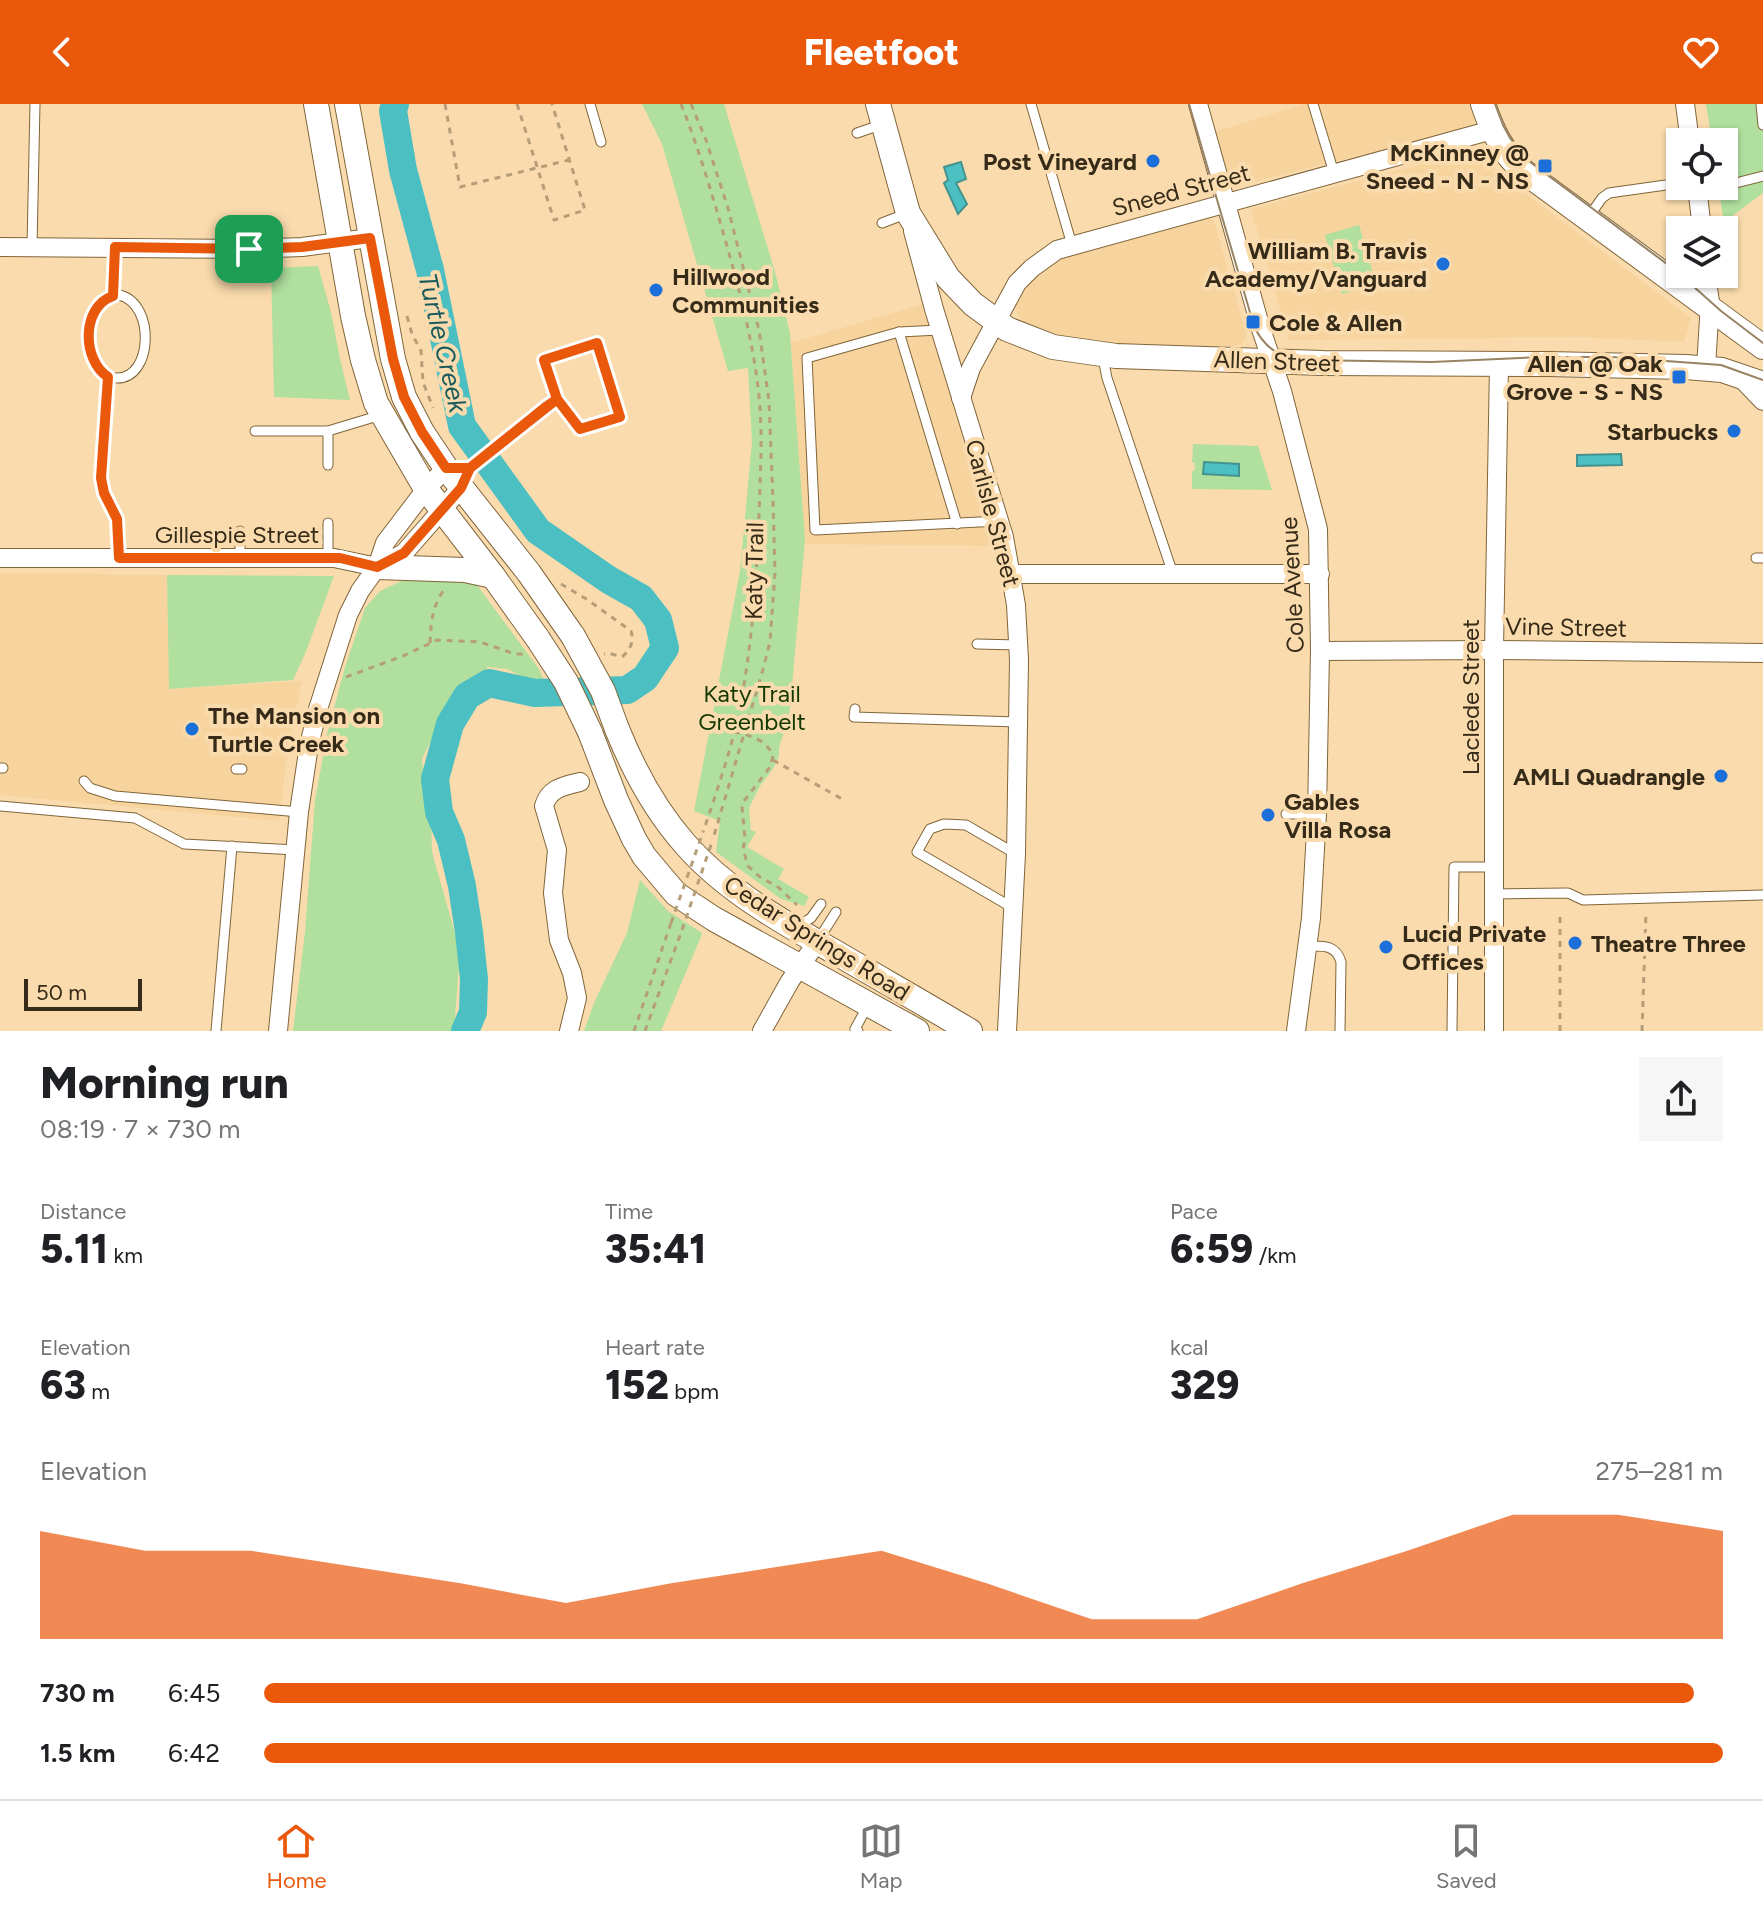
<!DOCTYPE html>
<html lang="en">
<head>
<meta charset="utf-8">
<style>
  :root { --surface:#fff; --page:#f6f6f6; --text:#202124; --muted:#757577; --line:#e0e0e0; --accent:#ea580c }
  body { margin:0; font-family:Figtree,sans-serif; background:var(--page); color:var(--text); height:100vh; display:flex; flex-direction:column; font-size:30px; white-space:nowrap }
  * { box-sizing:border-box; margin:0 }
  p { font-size:26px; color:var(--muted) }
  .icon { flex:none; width:44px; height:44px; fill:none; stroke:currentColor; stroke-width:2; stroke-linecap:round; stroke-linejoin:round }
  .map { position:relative; height:927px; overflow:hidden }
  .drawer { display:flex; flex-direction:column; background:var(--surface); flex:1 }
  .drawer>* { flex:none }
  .controls { position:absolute; left:1666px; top:24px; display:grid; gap:16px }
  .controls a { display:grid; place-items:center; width:72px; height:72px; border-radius:0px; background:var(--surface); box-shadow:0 2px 6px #0004; font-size:40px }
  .scale { position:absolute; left:24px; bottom:20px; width:118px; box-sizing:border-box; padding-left:8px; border:4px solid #362a18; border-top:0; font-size:22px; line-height:28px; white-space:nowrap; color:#362a18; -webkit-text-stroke:6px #fadbad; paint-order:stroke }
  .pin { position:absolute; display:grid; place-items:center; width:68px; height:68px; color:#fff; margin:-34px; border-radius:16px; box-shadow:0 4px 12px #0006 }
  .round { display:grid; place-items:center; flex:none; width:84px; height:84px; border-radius:0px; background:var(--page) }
  .head { display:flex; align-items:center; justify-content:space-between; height:136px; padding:0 40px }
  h1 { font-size:44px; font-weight:800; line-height:60px }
  .stats { display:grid; grid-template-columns:repeat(3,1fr); gap:12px; height:136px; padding:8px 40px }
  .stats div { display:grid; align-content:center }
  .stats b { font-size:40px; font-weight:800 }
  .stats small { font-size:22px; font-weight:400 }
  .stats p { font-size:22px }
  .chart { height:224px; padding:16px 40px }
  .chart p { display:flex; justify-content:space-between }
  .chart svg { width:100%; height:144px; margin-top:8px; fill:var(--accent); opacity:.7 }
  ul { padding:0 40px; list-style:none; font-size:26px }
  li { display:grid; grid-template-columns:128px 96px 1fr; align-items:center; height:60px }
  li i { height:20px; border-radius:10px; background:var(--accent) }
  header { display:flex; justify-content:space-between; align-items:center; height:104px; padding:0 40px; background:var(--accent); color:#fff; font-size:36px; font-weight:800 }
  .tabs { display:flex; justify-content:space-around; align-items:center; height:112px; border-top:2px solid var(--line); background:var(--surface); font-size:22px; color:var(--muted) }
  .tabs a { display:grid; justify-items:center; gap:4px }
  .tabs .active { color:var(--accent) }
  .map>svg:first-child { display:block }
  .built { fill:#f7d39e }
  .green { fill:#b0df9e }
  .water { fill:#4bbfc2; stroke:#45928f; stroke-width:2 }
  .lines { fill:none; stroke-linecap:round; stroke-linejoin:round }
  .river { stroke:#4bbfc2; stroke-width:28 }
  .lane-casing { stroke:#80653a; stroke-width:11 }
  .street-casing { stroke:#80653a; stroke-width:20 }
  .secondary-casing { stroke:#80653a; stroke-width:26 }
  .path { stroke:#b69e79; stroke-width:3; stroke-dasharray:6 6; stroke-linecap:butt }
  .lane { stroke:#fff; stroke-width:9 }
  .street { stroke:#fff; stroke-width:18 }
  .secondary { stroke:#fff; stroke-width:24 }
  .tram { stroke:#988363; stroke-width:2 }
  .lane-bridge-casing { stroke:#80653a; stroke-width:11; stroke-linecap:butt }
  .secondary-bridge-casing { stroke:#80653a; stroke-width:26; stroke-linecap:butt }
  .path-bridge { stroke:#b69e79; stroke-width:3; stroke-dasharray:6 6; stroke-linecap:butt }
  .lane-bridge { stroke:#fff; stroke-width:9 }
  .secondary-bridge { stroke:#fff; stroke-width:24 }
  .route-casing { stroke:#fff; stroke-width:16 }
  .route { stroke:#ea580c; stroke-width:10 }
  .poi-dot { fill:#1c6fd9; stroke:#fadbad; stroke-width:3 }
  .labels { text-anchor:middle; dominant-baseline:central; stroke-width:8; stroke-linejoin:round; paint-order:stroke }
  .poi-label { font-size:24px; font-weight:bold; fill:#362a18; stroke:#fadbad; text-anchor:end }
  .street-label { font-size:24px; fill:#362a18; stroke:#fadbad }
  .park-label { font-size:24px; fill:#133900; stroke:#fadbad }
  .water-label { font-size:26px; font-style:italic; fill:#1a5b5d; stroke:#fadbad }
</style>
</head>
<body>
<header><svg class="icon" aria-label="back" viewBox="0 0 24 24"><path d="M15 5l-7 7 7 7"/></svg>Fleetfoot<svg class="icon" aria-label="heart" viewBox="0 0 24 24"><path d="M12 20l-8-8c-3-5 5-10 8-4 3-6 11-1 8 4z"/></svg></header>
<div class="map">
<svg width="1763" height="927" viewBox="0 0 1763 927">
  <rect width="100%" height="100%" fill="#fadbad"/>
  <!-- built -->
  <g class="built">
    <polygon points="1304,0 1473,0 1477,13 1476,18 1462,25 1234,83 1229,76 1214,28"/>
    <polygon points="1483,44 1493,62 1510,78 1691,214 1684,238 1578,233 1289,236 1251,105"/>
    <polygon points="1209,112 1214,117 1247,233 1242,240 1235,242 1124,247 1090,241 1052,230 1023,218 1017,209 1016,200 1019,192 1034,173 1057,157 1077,149"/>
    <polygon points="923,200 996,442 805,440 791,239"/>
    <polygon points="0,469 167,471 170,585 302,577 288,641 279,717 0,691"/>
  </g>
  <!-- green -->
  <g class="green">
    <polygon points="642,0 724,0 775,168 790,229 805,436 789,615 779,643 779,652 774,663 760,682 749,704 751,726 756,728 747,743 784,765 778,775 809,793 804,802 781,795 716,748 720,717 694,707 740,467 752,338 748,264 728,267 662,40"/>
    <polygon points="1706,0 1763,0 1763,89 1724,118 1718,82 1724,82 1724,38 1712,38"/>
    <polygon points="1359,121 1376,180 1342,190 1325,131"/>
    <polygon points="318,162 331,208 340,255 350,296 274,293 271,164"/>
    <polygon points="1193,340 1258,342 1272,386 1192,385 1192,367 1194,367 1195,359 1192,358"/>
    <polygon points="167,471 334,472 305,550 293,576 169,585"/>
    <polygon points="408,474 431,474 477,481 539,565 548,585 507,565 488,563 446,606 422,655 424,679 431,713 432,748 460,847 454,927 293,927 305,828 315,696 327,630 345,563 365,504 380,487"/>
    <polygon points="640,776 668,807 702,829 700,835 661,927 584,927 594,899 627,829"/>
  </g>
  <!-- water -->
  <g class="water">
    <polygon points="961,58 966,75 956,79 967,100 958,110 944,79 948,76 944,63"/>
    <polygon points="1621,350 1622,361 1577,362 1577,351"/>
    <polygon points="1204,358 1239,360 1239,372 1203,370"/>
  </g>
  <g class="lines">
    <!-- river -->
    <polyline class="river" points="395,0 393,7 403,66 430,166 462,322 538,427 609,476 641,494 658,516 665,544 645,574 627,586 535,589 489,579 467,592 450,620 435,675 439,708 451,736 462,782 469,828 474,875 473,908 465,927"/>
    <defs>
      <g id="lane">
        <polyline points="590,0 601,38"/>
        <polyline points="1031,0 1072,141"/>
        <polyline points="1313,0 1334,69"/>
        <polyline points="1761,0 1763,21"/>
        <polyline points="857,29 883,20"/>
        <polyline points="1724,82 1763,72"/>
        <polyline points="1698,87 1724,82"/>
        <polyline points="1588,114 1602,94 1609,89 1680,79"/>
        <polyline points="882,119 908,109"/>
        <polyline points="32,143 35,0"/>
        <path d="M119 191C156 199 153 276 116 274 80 272 80 195 119 191Z"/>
        <polyline points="113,192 115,143"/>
        <polyline points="940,226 899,228 807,254 815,426 1000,417"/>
        <polyline points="899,228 957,420"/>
        <polyline points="1103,254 1107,274 1173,470"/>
        <polyline points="108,273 101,374 104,389 117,415 119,454"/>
        <polyline points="547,302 557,295 580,325 620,313 597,239 544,256 557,295"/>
        <polyline points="255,327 328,327 381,311"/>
        <polyline points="328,361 328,327"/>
        <polyline points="328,419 328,454"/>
        <polyline points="240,427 240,454"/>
        <polyline points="1756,454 1763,454"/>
        <polyline points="977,540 1018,541"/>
        <polyline points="855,605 854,613 1018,618"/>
        <polyline points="0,664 3,664"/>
        <polyline points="236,665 242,665"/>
        <polyline points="84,677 90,684 115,692 299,708"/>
        <polyline points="0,702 135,714 184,740 296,746"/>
        <polyline points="1286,710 1317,710"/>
        <polyline points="1494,790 1568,789 1583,796 1763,791"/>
        <polyline points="1013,804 917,748 930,725 944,720 966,721 1016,750"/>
        <polyline points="798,822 811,814 821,800"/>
        <polyline points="817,838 836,808"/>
        <path d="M1307 842C1322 842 1336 840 1341 858L1340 927"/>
        <polyline points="216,927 232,742"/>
        <polyline points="858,927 855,925 867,903"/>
        <polyline points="1452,927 1454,763 1494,763"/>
      </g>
      <g id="street">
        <polyline points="1198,0 1261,225 1282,287 1318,425 1320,547 1317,710 1311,814 1296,927"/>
        <polyline points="1685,0 1690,38"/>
        <polyline points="1697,82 1702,126"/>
        <polyline points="913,127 934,205 1004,433 1016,501 1019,556 1016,750 1007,927"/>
        <polyline points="0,143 249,145 302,143 370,134"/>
        <polyline points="1706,170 1710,198 1706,264"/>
        <polyline points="1740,273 1763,297"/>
        <polyline points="961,294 971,264 1017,179 1032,164 1057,146 1492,26"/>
        <polyline points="0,454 334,454 377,463"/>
        <polyline points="379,462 404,449 461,384"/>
        <polyline points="1012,470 1320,470"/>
        <polyline points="1320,547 1494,546 1763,549"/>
        <polyline points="278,927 299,708 309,641 318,605 348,511 360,487 377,463 385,439 426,385 446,364"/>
        <path d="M569 927 577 894 572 869 559 836 553 789 557 746 544 702C549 684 564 682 580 678"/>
        <polyline points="762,927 790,877 817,838"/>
        <polyline points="1494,927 1494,546 1499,260"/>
      </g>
      <g id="secondary">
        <polyline points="316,0 353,212 363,256 376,299 426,385 493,472 538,535"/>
        <polyline points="347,0 393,255 404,293 422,328 446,364 529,469 573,532"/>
        <polyline points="878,0 908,109 948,174 973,200 1007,225 1053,243 1116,252 1323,259 1547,260 1686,263 1722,266 1763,280"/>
        <path d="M1483 0C1492 26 1502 48 1523 67L1763 243"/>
        <polyline points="377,463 465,466 493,472"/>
        <path d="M617 625C634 667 655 706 685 740 725 786 781 817 833 847 879 874 925 900 970 927"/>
        <polyline points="590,628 616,696 634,735 644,752 676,790 714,815 917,927"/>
      </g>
    </defs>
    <!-- lane casing -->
    <use href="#lane" class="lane-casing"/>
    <!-- street casing -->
    <use href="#street" class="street-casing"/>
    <!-- secondary casing -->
    <use href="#secondary" class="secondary-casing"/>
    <!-- path -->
    <g class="path">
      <polyline points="445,0 460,83 569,56"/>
      <polyline points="517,0 554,116 585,106 552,0"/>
      <path d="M681 0C697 40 709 80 721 121 737 177 753 234 759 292 763 332 760 373 759 413 756 486 751 559 734 630 725 663 714 696 703 728"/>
      <polyline points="691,0 706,36 728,104 759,226 769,297 773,396 775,469 770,538 762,569 713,735"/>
      <polyline points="407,212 412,230 421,247 423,278 433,304"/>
      <polyline points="561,480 588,496 631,527 633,535 629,546 622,553 608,549 604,550"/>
      <path d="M430 539C431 519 432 502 444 486"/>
      <polyline points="346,573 403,552 437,536 480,538 515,550 525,550"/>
      <path d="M734 628C750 631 767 636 773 652L770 663 744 697 742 703 745 735 743 745 748 762 760 773 778 783 797 801"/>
      <polyline points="773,656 842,695"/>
      <polyline points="634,927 671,819"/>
      <polyline points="645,927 682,826"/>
      <polyline points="1560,927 1560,808"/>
      <polyline points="1642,927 1646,808"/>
    </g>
    <!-- lane -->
    <use href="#lane" class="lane"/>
    <!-- street -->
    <use href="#street" class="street"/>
    <!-- secondary -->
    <use href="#secondary" class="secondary"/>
    <!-- tram -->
    <g class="tram">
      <path d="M1189 0 1254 222C1265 246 1282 254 1306 256L1432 258 1542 253H1611L1721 261 1763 276"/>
      <polyline points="1495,0 1503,21 1510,34 1530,58 1675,166 1721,207 1763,239"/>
    </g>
    <defs>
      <polyline id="lane-bridge" points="470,364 547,302"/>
      <g id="secondary-bridge">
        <polyline points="573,532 603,587 617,625"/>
        <polyline points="538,535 566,578 590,628"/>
      </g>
    </defs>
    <!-- lane-bridge casing -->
    <use href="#lane-bridge" class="lane-bridge-casing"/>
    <!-- secondary-bridge casing -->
    <use href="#secondary-bridge" class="secondary-bridge-casing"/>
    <!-- path-bridge -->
    <g class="path-bridge">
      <polyline points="671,819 703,728"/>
      <polyline points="682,826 713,735"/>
    </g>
    <!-- lane-bridge -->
    <use href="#lane-bridge" class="lane-bridge"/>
    <!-- secondary-bridge -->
    <use href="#secondary-bridge" class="secondary-bridge"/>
  </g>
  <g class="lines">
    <defs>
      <path id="route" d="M249 145 115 143 113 192C81 203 82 256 108 273L101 374 104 389 117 415 119 454H340L377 463 404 449 461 384 470 364 557 295 544 256 597 239 620 313 580 325 557 295 547 302 470 364H446L422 328 404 293 393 255 370 134 302 143 249 145"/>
    </defs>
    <!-- route casing -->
    <use href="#route" class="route-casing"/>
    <!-- route -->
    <use href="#route" class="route"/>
  </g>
  <!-- markers -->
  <g class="poi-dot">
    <circle cx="1153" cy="57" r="8"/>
    <rect x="1537" y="54" width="16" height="16" rx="4"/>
    <circle cx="1443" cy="160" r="8"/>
    <circle cx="656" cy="186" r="8"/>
    <rect x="1245" y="210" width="16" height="16" rx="4"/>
    <rect x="1671" y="265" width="16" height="16" rx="4"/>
    <circle cx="1734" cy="327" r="8"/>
    <circle cx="192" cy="625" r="8"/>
    <circle cx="1721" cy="672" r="8"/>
    <circle cx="1268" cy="711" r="8"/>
    <circle cx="1575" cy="839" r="8"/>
    <circle cx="1386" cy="843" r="8"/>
  </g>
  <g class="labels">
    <!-- poi labels -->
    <g class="poi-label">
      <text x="1529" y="48">McKinney @<tspan x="1529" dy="28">Sneed - N - NS</tspan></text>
      <text x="1137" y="57">Post Vineyard</text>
      <text x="1427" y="146">William B. Travis<tspan x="1427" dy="28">Academy/Vanguard</tspan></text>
      <text x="672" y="172" text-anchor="start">Hillwood<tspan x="672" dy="28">Communities</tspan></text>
      <text x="1269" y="218" text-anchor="start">Cole &amp; Allen</text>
      <text x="1663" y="259">Allen @ Oak<tspan x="1663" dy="28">Grove - S - NS</tspan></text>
      <text x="1718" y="327">Starbucks</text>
      <text x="208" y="611" text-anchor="start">The Mansion on<tspan x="208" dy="28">Turtle Creek</tspan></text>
      <text x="1705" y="672">AMLI Quadrangle</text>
      <text x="1284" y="697" text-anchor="start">Gables<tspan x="1284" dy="28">Villa Rosa</tspan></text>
      <text x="1402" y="829" text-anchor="start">Lucid Private<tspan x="1402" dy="28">Offices</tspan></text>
      <text x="1591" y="839" text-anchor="start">Theatre Three</text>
    </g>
    <!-- street labels -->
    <g class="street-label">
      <text transform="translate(1181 86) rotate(-15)">Sneed Street</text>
      <text transform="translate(1277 257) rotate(2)">Allen Street</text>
      <text transform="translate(993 409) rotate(75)">Carlisle Street</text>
      <text x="237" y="430">Gillespie Street</text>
      <text transform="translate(754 467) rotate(-89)">Katy Trail</text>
      <text transform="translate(1292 481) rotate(-93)">Cole Avenue</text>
      <text transform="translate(1566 523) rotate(1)">Vine Street</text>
      <text transform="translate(1470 593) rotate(-90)">Laclede Street</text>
      <text transform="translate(817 834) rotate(32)">Cedar Springs Road</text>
    </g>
    <!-- park labels -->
    <g class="park-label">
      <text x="752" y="589">Katy Trail<tspan x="752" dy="28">Greenbelt</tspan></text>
    </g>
    <!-- water labels -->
    <g class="water-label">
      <text transform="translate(443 239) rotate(77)">Turtle Creek</text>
    </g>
  </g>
</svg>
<div class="controls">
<a><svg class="icon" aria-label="locate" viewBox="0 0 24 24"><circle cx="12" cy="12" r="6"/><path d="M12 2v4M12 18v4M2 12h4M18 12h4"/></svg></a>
<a><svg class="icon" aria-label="layers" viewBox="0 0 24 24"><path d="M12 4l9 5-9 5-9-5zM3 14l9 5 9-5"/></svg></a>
</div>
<div class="scale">50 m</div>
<div class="pin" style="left:249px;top:145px;background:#1e9e55"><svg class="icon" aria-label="arrive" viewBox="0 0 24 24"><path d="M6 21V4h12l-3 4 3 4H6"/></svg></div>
</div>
<section class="drawer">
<div class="head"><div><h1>Morning run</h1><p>08:19 · 7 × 730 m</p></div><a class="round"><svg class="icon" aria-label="share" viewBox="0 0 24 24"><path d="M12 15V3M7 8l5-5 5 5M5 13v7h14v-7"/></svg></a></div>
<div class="stats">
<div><p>Distance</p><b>5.11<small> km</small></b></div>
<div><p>Time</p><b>35:41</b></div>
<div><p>Pace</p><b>6:59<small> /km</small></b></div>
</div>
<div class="stats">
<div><p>Elevation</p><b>63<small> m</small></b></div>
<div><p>Heart rate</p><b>152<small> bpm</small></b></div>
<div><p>kcal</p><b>329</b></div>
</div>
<div class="chart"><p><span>Elevation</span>275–281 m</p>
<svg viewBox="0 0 160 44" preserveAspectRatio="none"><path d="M0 44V11L10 17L20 17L30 22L40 27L50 33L60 27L70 22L80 17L90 27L100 38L110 38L120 27L130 17L140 6L150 6L160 11V44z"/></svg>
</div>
<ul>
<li><b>730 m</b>6:45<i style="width:98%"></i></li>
<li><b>1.5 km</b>6:42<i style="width:100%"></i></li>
</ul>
</section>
<nav class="tabs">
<a class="active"><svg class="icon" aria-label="home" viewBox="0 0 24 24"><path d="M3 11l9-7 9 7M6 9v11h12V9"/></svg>Home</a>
<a><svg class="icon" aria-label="map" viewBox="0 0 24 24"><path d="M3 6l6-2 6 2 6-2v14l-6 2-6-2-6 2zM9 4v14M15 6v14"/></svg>Map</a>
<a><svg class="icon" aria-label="saved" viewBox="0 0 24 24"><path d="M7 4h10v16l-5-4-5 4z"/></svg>Saved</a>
</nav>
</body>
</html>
